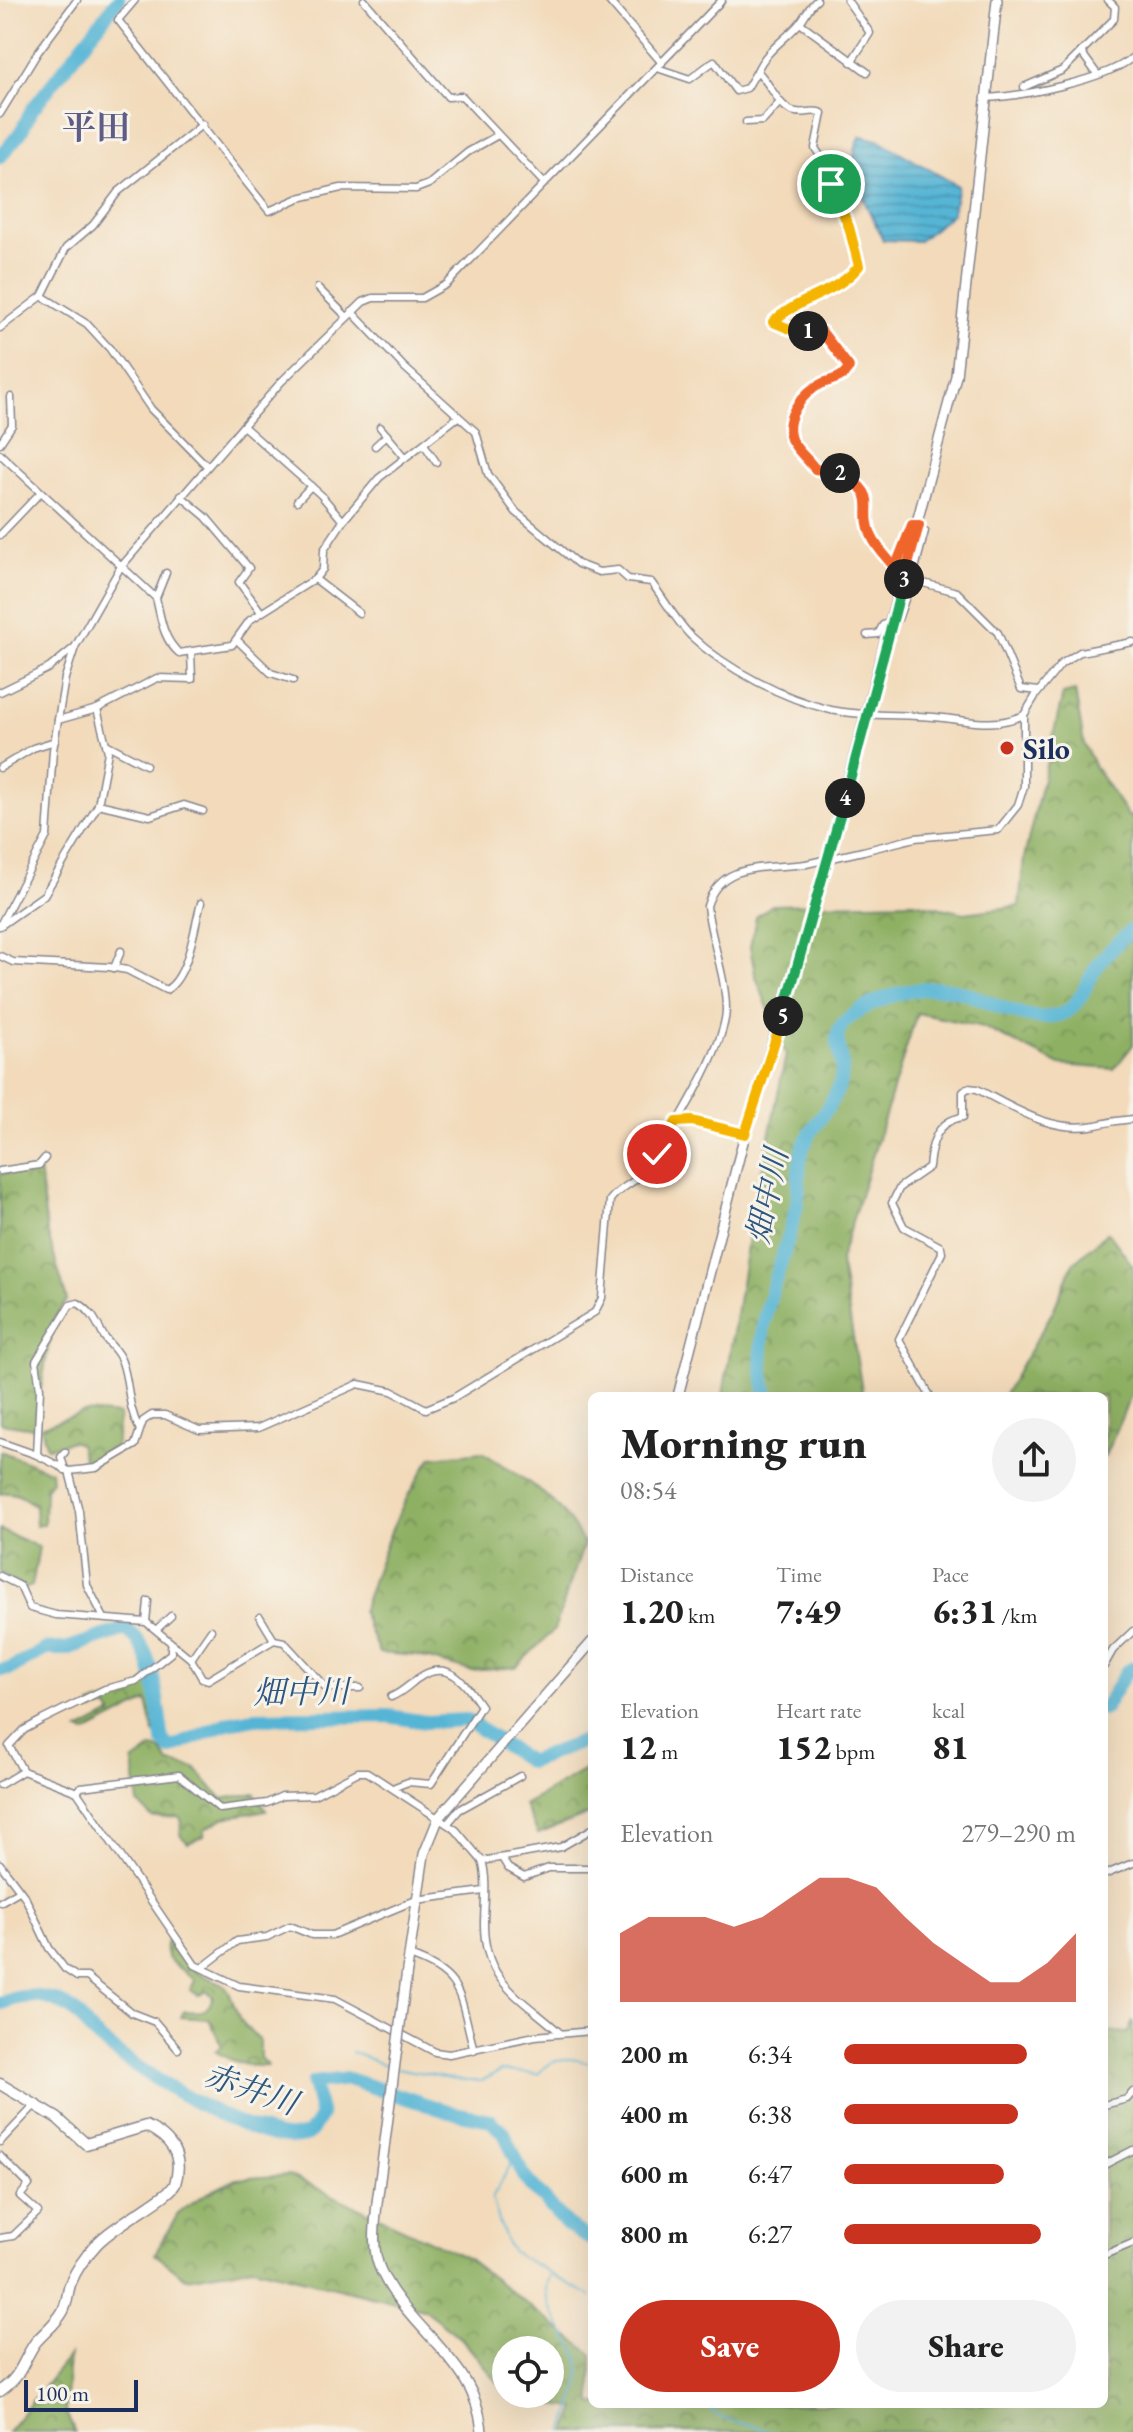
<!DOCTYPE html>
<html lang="en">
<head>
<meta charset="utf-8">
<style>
  :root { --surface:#fff; --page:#f2f2f2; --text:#222; --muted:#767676; --accent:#c8321e }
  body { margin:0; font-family:"EB Garamond","Noto Serif JP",serif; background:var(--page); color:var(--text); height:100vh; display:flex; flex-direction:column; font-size:30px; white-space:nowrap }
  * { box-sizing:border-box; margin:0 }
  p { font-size:26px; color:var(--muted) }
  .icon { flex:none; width:44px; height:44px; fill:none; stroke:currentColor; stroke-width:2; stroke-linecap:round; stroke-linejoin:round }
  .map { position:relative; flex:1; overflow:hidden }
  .panel { position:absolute; left:588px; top:1392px; width:520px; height:1016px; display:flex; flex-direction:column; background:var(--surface); border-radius:12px; box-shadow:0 8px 32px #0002 }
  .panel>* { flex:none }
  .buttons { position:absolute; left:492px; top:2336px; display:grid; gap:16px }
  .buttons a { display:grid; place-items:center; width:72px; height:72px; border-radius:50%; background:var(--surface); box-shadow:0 8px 32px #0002; font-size:40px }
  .scale { position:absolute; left:24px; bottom:20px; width:114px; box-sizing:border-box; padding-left:8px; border:4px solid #1b2f5e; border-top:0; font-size:22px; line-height:28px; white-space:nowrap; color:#1b2f5e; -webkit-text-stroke:6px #f7f3e8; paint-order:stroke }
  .pin { position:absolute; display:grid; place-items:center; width:68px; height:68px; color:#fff; margin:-34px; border:4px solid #fff; border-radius:50%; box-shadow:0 2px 8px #0007 }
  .km { position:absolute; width:40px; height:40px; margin:-20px; border-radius:50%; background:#222; color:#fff; font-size:22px; line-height:40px; text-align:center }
  .round { display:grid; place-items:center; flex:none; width:84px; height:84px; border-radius:42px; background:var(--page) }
  .summary { display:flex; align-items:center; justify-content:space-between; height:136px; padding:0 32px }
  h1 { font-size:44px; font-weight:800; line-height:60px }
  .figures { display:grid; grid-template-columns:repeat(3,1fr); gap:12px; height:136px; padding:8px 32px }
  .figures div { display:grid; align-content:center }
  .figures b { font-size:34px; font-weight:800 }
  .figures small { font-size:22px; font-weight:400 }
  .figures p { font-size:22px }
  .chart { height:224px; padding:16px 32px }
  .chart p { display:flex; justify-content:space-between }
  .chart svg { width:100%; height:144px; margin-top:8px; fill:var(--accent); opacity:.7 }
  .button { display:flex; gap:16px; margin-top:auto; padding:16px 32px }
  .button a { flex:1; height:92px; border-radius:48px; background:var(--accent); color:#fff; font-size:32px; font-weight:800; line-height:92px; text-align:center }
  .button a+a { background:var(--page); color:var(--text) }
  ul { padding:0 32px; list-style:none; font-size:26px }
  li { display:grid; grid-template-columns:128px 96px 1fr; align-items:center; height:60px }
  li i { height:20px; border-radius:10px; background:var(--accent) }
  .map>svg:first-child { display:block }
  .forest { fill:url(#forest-crowns); stroke:#547060; stroke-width:2 }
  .water { fill:url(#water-rules); stroke:#39729a; stroke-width:2 }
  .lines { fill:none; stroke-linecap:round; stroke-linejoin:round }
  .stream { stroke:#57b5d5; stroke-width:2 }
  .river { stroke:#57b5d5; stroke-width:14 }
  .street-casing { stroke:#86848c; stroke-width:9 }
  .secondary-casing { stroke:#86848c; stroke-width:12 }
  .primary-casing { stroke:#86848c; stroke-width:13 }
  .street { stroke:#fff; stroke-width:6 }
  .secondary { stroke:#fff; stroke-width:9 }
  .primary { stroke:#fff; stroke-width:10 }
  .street-bridge-casing { stroke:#86848c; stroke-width:9; stroke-linecap:butt }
  .secondary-bridge-casing { stroke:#86848c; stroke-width:12; stroke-linecap:butt }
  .street-bridge { stroke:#fff; stroke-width:6 }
  .secondary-bridge { stroke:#fff; stroke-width:9 }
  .split-1-casing { stroke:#fff; stroke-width:16 }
  .split-2-casing { stroke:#fff; stroke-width:16 }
  .split-3-casing { stroke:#fff; stroke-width:16 }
  .split-4-casing { stroke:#fff; stroke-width:16 }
  .split-5-casing { stroke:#fff; stroke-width:16 }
  .split-6-casing { stroke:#fff; stroke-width:16 }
  .split-1 { stroke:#f5b400; stroke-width:10 }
  .split-2 { stroke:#f0652b; stroke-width:10 }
  .split-3 { stroke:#f0652b; stroke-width:10 }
  .split-4 { stroke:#22a559; stroke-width:10 }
  .split-5 { stroke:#22a559; stroke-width:10 }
  .split-6 { stroke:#f5b400; stroke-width:10 }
  .poi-dot { fill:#c8321e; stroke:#f7f3e8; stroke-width:3 }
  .labels { text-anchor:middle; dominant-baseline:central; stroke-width:6; stroke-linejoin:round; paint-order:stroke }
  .poi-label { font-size:30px; font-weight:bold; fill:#1b2f5e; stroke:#f7f3e8; text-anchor:start }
  .water-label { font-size:32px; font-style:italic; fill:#2d5782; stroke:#f7f3e8 }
  .quarter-label { font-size:34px; font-weight:bold; fill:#615c85; stroke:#f7f3e8 }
</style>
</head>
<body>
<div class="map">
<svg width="1133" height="2432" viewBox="0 0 1133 2432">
  <defs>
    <pattern id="forest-crowns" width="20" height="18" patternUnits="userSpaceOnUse" patternTransform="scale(2)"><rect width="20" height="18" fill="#8eb063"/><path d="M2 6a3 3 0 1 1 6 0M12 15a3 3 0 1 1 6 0" fill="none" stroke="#739055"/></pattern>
    <pattern id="water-rules" width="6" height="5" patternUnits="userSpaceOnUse" patternTransform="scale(2)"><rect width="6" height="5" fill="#57b5d5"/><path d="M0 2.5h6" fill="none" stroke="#4794b0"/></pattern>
  </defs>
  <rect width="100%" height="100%" fill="#f7f3e8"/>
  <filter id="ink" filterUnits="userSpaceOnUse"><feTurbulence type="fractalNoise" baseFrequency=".0125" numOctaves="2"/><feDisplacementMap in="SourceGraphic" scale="16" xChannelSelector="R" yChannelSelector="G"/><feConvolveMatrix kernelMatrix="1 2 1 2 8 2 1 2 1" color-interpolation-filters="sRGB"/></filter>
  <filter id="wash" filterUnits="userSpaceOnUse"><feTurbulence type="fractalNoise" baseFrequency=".006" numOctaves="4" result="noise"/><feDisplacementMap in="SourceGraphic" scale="32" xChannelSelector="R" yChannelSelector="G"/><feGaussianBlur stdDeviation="1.8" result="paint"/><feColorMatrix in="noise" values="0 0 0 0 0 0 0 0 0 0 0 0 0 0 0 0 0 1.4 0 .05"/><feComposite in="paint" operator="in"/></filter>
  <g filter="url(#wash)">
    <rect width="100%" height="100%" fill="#f2daba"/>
    <!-- forest -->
    <g class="forest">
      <polygon points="1075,691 1084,744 1095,767 1129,817 1133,816 1133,1045 1114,1069 1060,1065 983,1027 917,1013 840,1260 863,1396 723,1396 749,1233 786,1055 755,974 750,947 756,917 772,905 914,902 964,913 1019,906 1024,858 1063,694"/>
      <polygon points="39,1170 47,1231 67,1300 53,1320 34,1428 0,1423 0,1174"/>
      <polygon points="1108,1232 1133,1266 1133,1391 1104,1458 1104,1396 1003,1396 1053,1311 1073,1263"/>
      <polygon points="84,1412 119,1415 116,1447 101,1453 90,1464 84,1462 79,1444 72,1441 47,1448 41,1427"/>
      <path d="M0 1451 51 1471 52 1481 45 1489 44 1524 36 1526 35 1506C25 1497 13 1490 0 1494Z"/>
      <path d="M482 1452C525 1479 560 1498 584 1544L554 1630 516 1667 471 1671 418 1656 379 1653 362 1612C380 1557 398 1504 432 1457Z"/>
      <polygon points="0,1530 39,1547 32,1586 24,1589 0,1573"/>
      <polygon points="149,1679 161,1737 154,1733 147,1701 86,1733 79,1731 112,1714 107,1707 92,1711 91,1705 133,1694"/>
      <polygon points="152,1748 161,1750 169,1763 195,1768 222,1799 255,1793 266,1810 223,1818 205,1829 204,1836 188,1843 180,1835 182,1822 179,1817 152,1818 138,1803 133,1762"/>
      <polygon points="592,1766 592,1813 538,1834 524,1805"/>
      <path d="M167 1941 201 1975 222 1983 229 1992 240 2020 260 2041V2058L268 2066C249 2067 231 2062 215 2051L222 2046 209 2019 181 2017 184 2011C200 2012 208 2014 213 1997L207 1991 199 1995 190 1990 195 1980C181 1967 160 1962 167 1941Z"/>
      <polygon points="1133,2021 1133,2432 567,2432 576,2408 512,2400 507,2394 550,2394 550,2350 506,2350 506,2392 462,2339 423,2309 253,2267 186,2278 155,2254 178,2214 200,2197 236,2179 289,2175 467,2258 592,2354 592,2404 1104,2404 1104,2031 1128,2033"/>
      <polygon points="69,2356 65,2411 75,2432 7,2432"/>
    </g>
    <!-- water -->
    <path class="water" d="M861 136 880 141 958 186 952 214 919 241 883 240C870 209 840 168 861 136Z"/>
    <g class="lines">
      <!-- stream -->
      <g class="stream">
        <polyline points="351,2052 391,2067"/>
        <path d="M397 2068 466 2081H481L501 2071 538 2074C554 2056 569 2056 592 2064"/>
        <polyline points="515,2157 492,2198 505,2240 513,2252 592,2297"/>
        <path d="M549 2276C534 2307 579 2338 580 2370 581 2389 569 2414 564 2432"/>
        <polyline points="704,2404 721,2418 775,2432"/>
      </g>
      <!-- river -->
      <g class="river">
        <polyline points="0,157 21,132 31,111 118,0"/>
        <path d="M767 1396C749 1322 781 1277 796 1208 801 1189 796 1168 803 1148 811 1125 831 1109 839 1086 853 1047 812 1035 868 1006 892 993 923 985 950 989 984 994 1035 1035 1070 1009 1081 1000 1086 985 1093 973 1103 955 1118 942 1133 929"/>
        <path d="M0 1670 10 1669 46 1649H66L125 1629C156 1646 157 1707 163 1740L170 1749 227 1723 254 1718 388 1716 426 1722 467 1720 529 1762 592 1738"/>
        <polyline points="1104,1709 1126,1672 1133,1668"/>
        <path d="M0 2004C23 1992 48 1995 70 2008 79 2013 83 2023 90 2030 119 2061 265 2153 306 2135 313 2132 316 2122 321 2116L313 2083 348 2079 450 2112 490 2120 504 2133 525 2178 567 2225 592 2240"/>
      </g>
    </g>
  </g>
  <g filter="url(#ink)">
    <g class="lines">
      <defs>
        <g id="street">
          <polyline points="135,0 118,20 269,211 299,198 341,188 416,189 429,184 468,152 498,135"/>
          <polyline points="364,0 448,97 462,96 544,183"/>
          <polyline points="608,0 662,63"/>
          <polyline points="847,0 870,33 851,62"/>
          <polyline points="800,23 867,72"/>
          <path d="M657 68 690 79 714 61 736 91 747 88 757 71C770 82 779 110 796 112 806 114 813 109 822 113L815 148 825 163 859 266C838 293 798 298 773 322L792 330 822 332 849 367C844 378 834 379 823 383 804 391 783 417 791 439 795 450 808 459 815 469L835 471 857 482 868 497 872 538 895 568 912 525 925 531 912 580 957 592 998 633 1021 689 1039 691"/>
          <path d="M757 71C765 52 783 41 797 26 805 18 807 8 817 0"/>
          <polyline points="1097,74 1081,52 1114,19 1115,7 1108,0"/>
          <polyline points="1024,87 1063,70 1081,52"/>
          <path d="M987 98C1022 96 1107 80 1133 57"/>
          <polyline points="0,114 38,52 77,0"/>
          <polyline points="746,122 763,121 780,102"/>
          <polyline points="318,288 347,317"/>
          <polyline points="42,296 87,324 110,349 151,409 207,466"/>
          <path d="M352 312 404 367 476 432 488 474 516 512 578 564 599 572 618 570 628 579 651 582C664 599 676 621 691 636 726 669 784 699 831 710 865 717 900 714 934 717 968 720 992 729 1024 715"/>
          <polyline points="0,328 42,296 66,248 93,225 118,192 203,124"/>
          <polyline points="243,426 321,495 343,521"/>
          <polyline points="380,427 405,457"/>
          <polyline points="0,443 12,425 11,397"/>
          <polyline points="424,444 436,462"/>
          <polyline points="375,446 387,435"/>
          <path d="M0 454 156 598C161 617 162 638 179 653L232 645 250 620 315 579 323 569 324 550 343 521 379 478 458 417"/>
          <polyline points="181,496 206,517 249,568 239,582 261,612"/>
          <polyline points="297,501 311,486"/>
          <polyline points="0,535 40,493"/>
          <polyline points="315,579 359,613"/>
          <polyline points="156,598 166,573"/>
          <polyline points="867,635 878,634 883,625 898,619 912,580"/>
          <polyline points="237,640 271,673 293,680"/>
          <polyline points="0,692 49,668 75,647"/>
          <polyline points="58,720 97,709 157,678 192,679 191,652"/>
          <polyline points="106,744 146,765"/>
          <polyline points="0,768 33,748 55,741"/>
          <polyline points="98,804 150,816 184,805 203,811"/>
          <polyline points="863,851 915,838 998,830 1018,805 1024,786 1024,715 1036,695 1061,664 1080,652 1133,642"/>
          <polyline points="0,925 47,836 53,750 65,678 75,647 120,568 281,382 363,302 373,298 422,298 447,284 722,0"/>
          <polyline points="0,926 44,895 98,805 108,752 97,709"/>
          <path d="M0 956 13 962 109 967 127 970 166 990C189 977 194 927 201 903"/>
          <polyline points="114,968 121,951"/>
          <polyline points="676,1122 692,1121 745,1134"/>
          <polyline points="0,1171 39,1165 45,1158"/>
          <path d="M930 1396 899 1339 942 1253 941 1247 904 1227 892 1203 900 1187 929 1167C931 1144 936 1121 963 1117V1092L968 1088 977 1089C1014 1108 1052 1134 1096 1125 1108 1122 1120 1120 1133 1119"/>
          <path d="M0 1442 37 1455 69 1471 96 1468 135 1445 143 1421 152 1415H165L199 1430 258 1428 358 1384 392 1391 426 1409 453 1398 595 1312 602 1298 610 1200C620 1186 638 1182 647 1169 671 1136 725 1048 726 1010 726 975 711 941 707 906 720 861 766 869 806 864"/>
          <polyline points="65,1452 61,1457 65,1470"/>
          <path d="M37 1455 40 1389 36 1361 70 1305 78 1303C90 1310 95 1319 101 1331 106 1343 118 1349 122 1362 130 1384 127 1406 139 1428"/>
          <polyline points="69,1471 79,1511 87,1585 104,1618"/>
          <polyline points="0,1576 20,1586 30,1608 56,1615 146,1622 191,1659 202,1678 208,1680 274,1640 284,1642 326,1688 360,1688"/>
          <polyline points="260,1617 274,1640"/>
          <polyline points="146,1622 148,1601"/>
          <polyline points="157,1629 171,1616"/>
          <polyline points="171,1647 171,1653 136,1681 105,1689 42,1720 24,1730 9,1746 23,1771 77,1792 195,1965 239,1986 335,1999 435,2052 449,2054 535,2036 592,2031"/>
          <polyline points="191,1659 211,1630"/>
          <polyline points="1104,1666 1113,1650 1133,1631"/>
          <path d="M391 1697C401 1693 408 1686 417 1679 447 1657 465 1682 481 1706L431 1784 408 1782 395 1787"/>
          <polyline points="0,1785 23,1771"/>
          <polyline points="77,1792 81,1787 179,1775 220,1809 267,1803 282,1796 314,1795 358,1772 367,1772 456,1830 482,1861"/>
          <polyline points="448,1823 459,1810 520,1776"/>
          <polyline points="502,1858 508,1868 524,1877 549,1868 592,1868"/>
          <polyline points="0,1864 25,1897 49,1948 65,1969 77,1977 87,1977 132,2013 155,2022 178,2049"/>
          <polyline points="1104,1875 1133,1863"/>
          <polyline points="0,1902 19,1891"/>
          <path d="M409 1956C466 1975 459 1998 474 2050"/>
          <polyline points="202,1968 237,1941 267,1937 290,1926 312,1935 332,1935 416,1900 484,1891"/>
          <path d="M560 2033C521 1997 484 1983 484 1924 484 1904 488 1880 482 1861L561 1847 592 1829"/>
          <polyline points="1104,2105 1127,2099 1133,2092"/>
          <polyline points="0,2142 36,2104"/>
          <polyline points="0,2156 29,2185 20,2196 38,2212 13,2236 0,2238"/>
          <polyline points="1104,2165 1133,2150"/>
          <polyline points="1104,2255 1133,2243"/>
        </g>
        <g id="secondary">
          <polyline points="678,1396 745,1134 818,893 956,376 997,0"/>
          <polyline points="407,1970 424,1854 439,1817 592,1642"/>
          <path d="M377 2203C375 2225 371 2250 381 2271 409 2331 477 2361 482 2432"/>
        </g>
        <path id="primary" d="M0 2084 57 2118 86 2144 146 2126C171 2138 184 2155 175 2184 171 2196 111 2226 95 2246 86 2256 76 2270 71 2282 67 2291 68 2302 63 2311 56 2324 44 2332 35 2343 21 2364 22 2376 0 2391"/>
      </defs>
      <!-- street casing -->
      <use href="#street" class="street-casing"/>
      <!-- secondary casing -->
      <use href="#secondary" class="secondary-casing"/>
      <!-- primary casing -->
      <use href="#primary" class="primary-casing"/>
      <!-- street -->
      <use href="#street" class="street"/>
      <!-- secondary -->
      <use href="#secondary" class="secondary"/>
      <!-- primary -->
      <use href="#primary" class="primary"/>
      <defs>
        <polyline id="street-bridge" points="806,864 863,851"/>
        <polyline id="secondary-bridge" points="377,2203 407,1970"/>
      </defs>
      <!-- street-bridge casing -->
      <use href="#street-bridge" class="street-bridge-casing"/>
      <!-- secondary-bridge casing -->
      <use href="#secondary-bridge" class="secondary-bridge-casing"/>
      <!-- street-bridge -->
      <use href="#street-bridge" class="street-bridge"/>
      <!-- secondary-bridge -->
      <use href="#secondary-bridge" class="secondary-bridge"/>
    </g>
  </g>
  <g class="lines" filter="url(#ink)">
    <defs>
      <path id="split-1" d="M808 331 792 330 773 322C798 298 838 293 859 266L849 227 831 184"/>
      <path id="split-2" d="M808 331 822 332 849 367C844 378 834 379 823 383 804 391 783 417 791 439 796 450 808 459 815 469L840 473"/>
      <path id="split-3" d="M840 473C884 497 858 505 872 537 877 548 888 559 895 568L912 525H919L904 579"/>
      <polyline id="split-4" points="845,798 904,579"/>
      <polyline id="split-5" points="783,1016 845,798"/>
      <polyline id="split-6" points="657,1154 676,1122 692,1121 745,1134 783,1016"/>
    </defs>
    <!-- split-1 casing -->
    <use href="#split-1" class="split-1-casing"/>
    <!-- split-2 casing -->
    <use href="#split-2" class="split-2-casing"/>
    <!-- split-3 casing -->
    <use href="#split-3" class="split-3-casing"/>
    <!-- split-4 casing -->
    <use href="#split-4" class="split-4-casing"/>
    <!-- split-5 casing -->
    <use href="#split-5" class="split-5-casing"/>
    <!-- split-6 casing -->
    <use href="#split-6" class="split-6-casing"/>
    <!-- split-1 -->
    <use href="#split-1" class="split-1"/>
    <!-- split-2 -->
    <use href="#split-2" class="split-2"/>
    <!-- split-3 -->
    <use href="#split-3" class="split-3"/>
    <!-- split-4 -->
    <use href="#split-4" class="split-4"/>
    <!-- split-5 -->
    <use href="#split-5" class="split-5"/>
    <!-- split-6 -->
    <use href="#split-6" class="split-6"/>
  </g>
  <!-- markers -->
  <circle class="poi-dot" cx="1007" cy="748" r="8"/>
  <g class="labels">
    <!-- poi labels -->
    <g class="poi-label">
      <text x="1023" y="748">Silo</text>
    </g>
    <!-- water labels -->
    <g class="water-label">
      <text transform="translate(767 1196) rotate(-78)">畑中川</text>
      <text transform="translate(301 1692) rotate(-1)">畑中川</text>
      <text transform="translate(251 2089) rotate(19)">赤井川</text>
    </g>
    <!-- quarter labels -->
    <g class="quarter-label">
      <text x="96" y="127">平田</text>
    </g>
  </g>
</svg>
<div class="buttons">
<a><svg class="icon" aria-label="locate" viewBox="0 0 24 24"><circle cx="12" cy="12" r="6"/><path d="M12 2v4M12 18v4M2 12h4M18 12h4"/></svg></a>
</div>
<div class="scale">100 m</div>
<div class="pin" style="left:831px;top:184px;background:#1e9e55"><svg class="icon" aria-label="arrive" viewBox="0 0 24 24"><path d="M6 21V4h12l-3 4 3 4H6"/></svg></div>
<div class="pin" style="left:657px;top:1154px;background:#d93025"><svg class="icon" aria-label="check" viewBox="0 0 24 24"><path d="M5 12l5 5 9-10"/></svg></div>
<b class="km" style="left:808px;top:331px">1</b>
<b class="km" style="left:840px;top:473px">2</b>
<b class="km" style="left:904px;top:579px">3</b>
<b class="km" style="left:845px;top:798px">4</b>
<b class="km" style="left:783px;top:1016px">5</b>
<section class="panel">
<div class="summary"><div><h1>Morning run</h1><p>08:54</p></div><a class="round"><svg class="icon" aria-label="share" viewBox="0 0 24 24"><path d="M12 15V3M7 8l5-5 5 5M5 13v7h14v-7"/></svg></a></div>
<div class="figures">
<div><p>Distance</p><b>1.20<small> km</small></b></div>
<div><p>Time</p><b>7:49</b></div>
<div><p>Pace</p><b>6:31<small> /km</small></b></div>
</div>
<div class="figures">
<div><p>Elevation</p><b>12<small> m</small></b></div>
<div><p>Heart rate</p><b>152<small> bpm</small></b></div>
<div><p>kcal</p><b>81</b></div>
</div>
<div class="chart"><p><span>Elevation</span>279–290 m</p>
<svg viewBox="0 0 160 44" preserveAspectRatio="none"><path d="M0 44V23L10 18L20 18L30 18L40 21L50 18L60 12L70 6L80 6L90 9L100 18L110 26L120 32L130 38L140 38L150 32L160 23V44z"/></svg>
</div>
<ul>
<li><b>200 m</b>6:34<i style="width:79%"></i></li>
<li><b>400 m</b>6:38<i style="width:75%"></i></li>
<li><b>600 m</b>6:47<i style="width:69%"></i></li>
<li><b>800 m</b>6:27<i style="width:85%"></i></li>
</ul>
<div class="button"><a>Save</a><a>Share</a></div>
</section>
</div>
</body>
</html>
